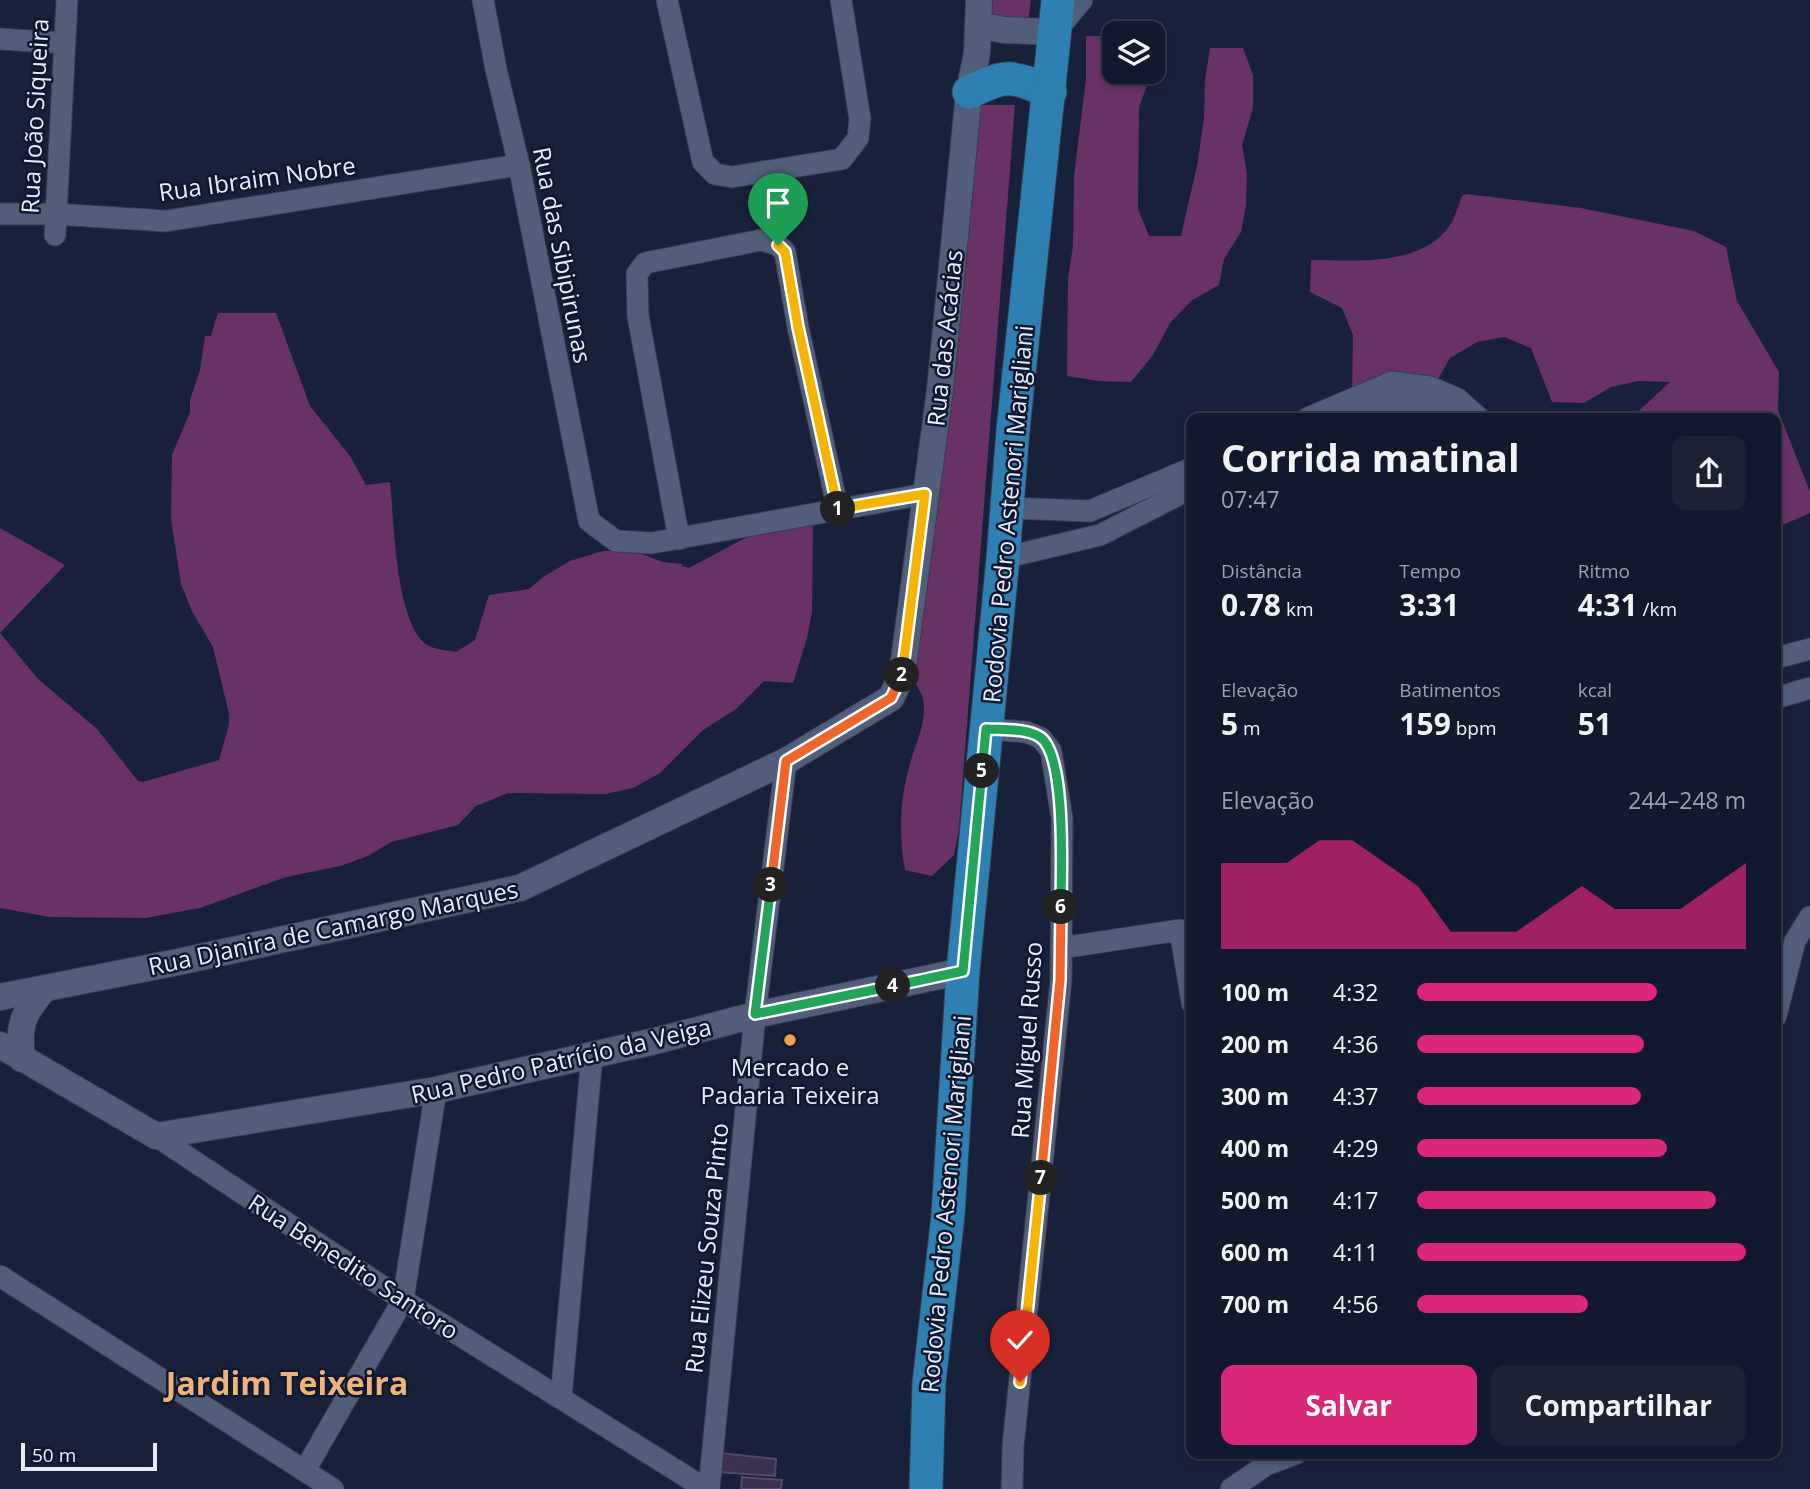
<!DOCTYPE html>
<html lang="pt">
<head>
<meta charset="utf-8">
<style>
  :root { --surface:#13192c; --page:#1c2234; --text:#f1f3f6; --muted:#9da0a9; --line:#323848; --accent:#db2777 }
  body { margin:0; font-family:"Open Sans",sans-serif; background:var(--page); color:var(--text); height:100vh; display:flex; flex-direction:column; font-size:26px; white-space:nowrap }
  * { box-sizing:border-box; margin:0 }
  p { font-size:23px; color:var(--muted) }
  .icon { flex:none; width:38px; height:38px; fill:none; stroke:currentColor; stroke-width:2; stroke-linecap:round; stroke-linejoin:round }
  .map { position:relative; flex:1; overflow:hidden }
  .panel { position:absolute; left:1186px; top:413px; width:595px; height:1046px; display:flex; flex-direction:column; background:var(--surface); border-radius:14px; box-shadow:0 4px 10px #0003,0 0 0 2px var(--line) }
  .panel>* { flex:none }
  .fabs { position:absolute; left:1102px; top:21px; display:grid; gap:14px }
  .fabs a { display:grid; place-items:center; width:63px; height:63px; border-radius:14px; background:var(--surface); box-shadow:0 4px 10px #0003,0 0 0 2px var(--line); font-size:35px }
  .scale { position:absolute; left:21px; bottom:18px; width:136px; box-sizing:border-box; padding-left:7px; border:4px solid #e6edfd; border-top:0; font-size:19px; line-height:24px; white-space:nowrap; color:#e6edfd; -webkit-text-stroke:5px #10182f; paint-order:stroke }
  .pin { position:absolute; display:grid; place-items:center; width:60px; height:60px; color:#fff; margin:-72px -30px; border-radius:50% 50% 50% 0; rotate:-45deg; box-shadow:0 0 7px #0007 }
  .pin .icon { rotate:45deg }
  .km { position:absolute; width:35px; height:35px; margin:-18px; border-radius:50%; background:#222; color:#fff; font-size:19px; line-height:35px; text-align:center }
  .round { display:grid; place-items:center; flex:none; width:74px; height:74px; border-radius:14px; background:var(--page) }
  .headline { display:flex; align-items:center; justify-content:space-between; height:119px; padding:0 35px }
  h1 { font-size:38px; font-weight:700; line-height:52px }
  .metrics { display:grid; grid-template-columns:repeat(3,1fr); gap:10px; height:119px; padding:7px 35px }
  .metrics div { display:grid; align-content:center }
  .metrics b { font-size:30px; font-weight:700 }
  .metrics small { font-size:19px; font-weight:400 }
  .metrics p { font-size:19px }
  .chart { height:196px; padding:14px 35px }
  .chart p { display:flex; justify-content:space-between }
  .chart svg { width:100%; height:126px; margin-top:7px; fill:var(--accent); opacity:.7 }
  .cta { display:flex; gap:14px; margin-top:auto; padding:14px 35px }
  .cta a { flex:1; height:80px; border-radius:14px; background:var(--accent); color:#fff; font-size:28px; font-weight:700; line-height:80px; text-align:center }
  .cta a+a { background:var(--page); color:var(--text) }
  ul { padding:0 35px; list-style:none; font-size:23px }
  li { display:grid; grid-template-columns:112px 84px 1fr; align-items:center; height:52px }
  li i { height:18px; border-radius:9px; background:var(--accent) }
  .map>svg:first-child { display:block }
  .forest { fill:#693265 }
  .building { fill:#3b314c; stroke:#534966; stroke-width:2 }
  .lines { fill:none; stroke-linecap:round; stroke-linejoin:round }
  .minor-casing { stroke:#363c51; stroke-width:23 }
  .tertiary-casing { stroke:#363c51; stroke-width:28 }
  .primary-casing { stroke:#363c51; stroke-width:35 }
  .minor { stroke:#525d79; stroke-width:21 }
  .tertiary { stroke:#525d79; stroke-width:26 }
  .primary { stroke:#2d80b1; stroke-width:33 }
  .split-1-casing { stroke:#fff; stroke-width:14 }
  .split-2-casing { stroke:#fff; stroke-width:14 }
  .split-3-casing { stroke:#fff; stroke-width:14 }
  .split-4-casing { stroke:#fff; stroke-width:14 }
  .split-5-casing { stroke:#fff; stroke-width:14 }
  .split-6-casing { stroke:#fff; stroke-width:14 }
  .split-7-casing { stroke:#fff; stroke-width:14 }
  .split-8-casing { stroke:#fff; stroke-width:14 }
  .split-1 { stroke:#f5b400; stroke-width:9 }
  .split-2 { stroke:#f5b400; stroke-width:9 }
  .split-3 { stroke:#f0652b; stroke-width:9 }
  .split-4 { stroke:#22a559; stroke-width:9 }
  .split-5 { stroke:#22a559; stroke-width:9 }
  .split-6 { stroke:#22a559; stroke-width:9 }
  .split-7 { stroke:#f0652b; stroke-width:9 }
  .split-8 { stroke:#f5b400; stroke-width:9 }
  .poi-dot { fill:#f7a149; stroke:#10182f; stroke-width:2.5 }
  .labels { text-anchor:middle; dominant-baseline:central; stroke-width:5; stroke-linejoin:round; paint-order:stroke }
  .street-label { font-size:24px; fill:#e6edfd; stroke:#10182f }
  .poi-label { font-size:24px; fill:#e6edfd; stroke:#10182f }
  .district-label { font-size:32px; font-weight:bold; fill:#eeb27b; stroke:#10182f }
</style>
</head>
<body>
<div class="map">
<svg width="1810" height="1489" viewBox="0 0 1810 1489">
  <rect width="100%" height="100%" fill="#19213a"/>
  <!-- forest -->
  <g class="forest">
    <polygon points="979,0 1031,0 1027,30 989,30"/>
    <polygon points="1086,36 1115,36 1115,72 1152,72 1139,107 1138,209 1149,236 1181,236 1198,161 1204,118 1205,80 1210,48 1243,48 1253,75 1253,108 1242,145 1247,173 1246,205 1241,232 1224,259 1219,285 1191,301 1170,323 1153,355 1131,382 1099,381 1067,376 1068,278 1073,246 1074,176 1086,79"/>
    <path d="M983 105H1015L959 828 954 855 932 876 905 870C898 832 900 795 912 757 918 737 927 721 923 699 921 690 912 679 907 671L975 107Z"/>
    <path d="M1466 194 1581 208 1694 231 1726 247 1737 301 1779 372 1778 410 1810 492V513L1776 528V418H1631L1670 382 1638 381 1611 387 1584 403 1552 402 1531 348 1504 337 1477 342 1450 358 1417 417H1385L1352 400 1353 335 1342 308 1310 292 1311 260C1356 260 1424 268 1452 222 1456 214 1459 204 1462 196Z"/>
    <path d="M218 313H276L310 406 350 456 366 485 390 482C394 518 395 628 429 646 436 650 448 650 456 652L475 640 489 595 529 589 543 577 570 561 603 551H635L662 562 682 564V566L689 568 749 536 813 521 812 612 807 638 793 683 764 681 736 709 703 730 660 773 633 788 605 794 508 793 476 806 458 825 391 842 368 856 340 866 286 877 200 908 146 918 49 917 0 908V528L65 565 0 633 38 679 97 729 138 781 143 782 219 760 229 725V714L213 647 192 611 181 584 171 519 172 455 190 412V400L200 370 205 336H211Z"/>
  </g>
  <!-- building -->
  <g class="building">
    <polygon points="720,1453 776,1459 775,1476 719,1472"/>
    <polygon points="742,1477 782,1480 781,1489 741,1489"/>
  </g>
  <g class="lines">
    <defs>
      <g id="minor">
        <polyline points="483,0 496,69 519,165 589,521 616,541 652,543 925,494"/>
        <polyline points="667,0 703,162 715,174 732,177 842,159 858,138 860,119 841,0"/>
        <polyline points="1056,31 1082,0"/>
        <polyline points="0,39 64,43"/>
        <polyline points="0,214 55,214 166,221 519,165"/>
        <polyline points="55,235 67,0"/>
        <polyline points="1308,418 1392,382 1430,387 1458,399 1479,418"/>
        <path d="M1352 418C1385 405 1423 388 1453 418"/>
        <polyline points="1007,508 1090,511 1192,468"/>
        <polyline points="679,539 638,316 637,274 645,263 761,240 778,245 785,252 798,327 838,510"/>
        <polyline points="1003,558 1100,535 1192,488"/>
        <polyline points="1776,658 1810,649"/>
        <polyline points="1776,698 1810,688"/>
        <polyline points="987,729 1026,732 1041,738 1051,751 1062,818 1061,980 1013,1446 1012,1489"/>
        <polyline points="1061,948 1180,930 1192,1003"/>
        <polyline points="1776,1016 1795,941 1810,917"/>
        <polyline points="156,1136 403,1300 706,1489"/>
        <polyline points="0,1276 333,1489"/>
        <polyline points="561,1398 592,1055"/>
        <polyline points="305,1470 403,1300 436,1090"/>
        <polyline points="709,1489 755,1015 786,761"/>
        <polyline points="1231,1489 1266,1465 1295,1454"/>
      </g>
      <g id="tertiary">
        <polyline points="978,25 1004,30 1054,32"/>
        <polyline points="0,997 178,962 520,888 786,761 891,698 902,675 940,390 969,92 977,53 979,0"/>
        <polyline points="0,1045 156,1136 436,1090 655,1041 755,1015 963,971"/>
        <path d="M22 1059C18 1025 22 1015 44 989"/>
      </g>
      <g id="primary">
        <path d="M969 92C1008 74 1010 75 1050 92"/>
        <polyline points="926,1489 929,1383 948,1215 963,971 1003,558 1013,430 1058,0"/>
      </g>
    </defs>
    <!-- minor casing -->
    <use href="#minor" class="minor-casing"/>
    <!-- tertiary casing -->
    <use href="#tertiary" class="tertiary-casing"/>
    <!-- primary casing -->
    <use href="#primary" class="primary-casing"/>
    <!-- minor -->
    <use href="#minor" class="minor"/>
    <!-- tertiary -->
    <use href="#tertiary" class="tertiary"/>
    <!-- primary -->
    <use href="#primary" class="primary"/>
  </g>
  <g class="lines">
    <defs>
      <polyline id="split-1" points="778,245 785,252 798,327 838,509"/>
      <polyline id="split-2" points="838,509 925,494 902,675"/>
      <polyline id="split-3" points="771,885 786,761 891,698 902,675"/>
      <polyline id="split-4" points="771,885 755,1014 893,986"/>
      <polyline id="split-5" points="893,986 963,971 982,771"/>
      <path id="split-6" d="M982 771 986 729C1003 730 1026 728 1040 737 1067 755 1061 874 1061 907"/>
      <polyline id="split-7" points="1041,1178 1060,980 1061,907"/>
      <polyline id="split-8" points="1020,1382 1041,1178"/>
    </defs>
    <!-- split-1 casing -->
    <use href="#split-1" class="split-1-casing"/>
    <!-- split-2 casing -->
    <use href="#split-2" class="split-2-casing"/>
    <!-- split-3 casing -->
    <use href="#split-3" class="split-3-casing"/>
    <!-- split-4 casing -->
    <use href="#split-4" class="split-4-casing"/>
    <!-- split-5 casing -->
    <use href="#split-5" class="split-5-casing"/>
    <!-- split-6 casing -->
    <use href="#split-6" class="split-6-casing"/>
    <!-- split-7 casing -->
    <use href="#split-7" class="split-7-casing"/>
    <!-- split-8 casing -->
    <use href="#split-8" class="split-8-casing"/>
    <!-- split-1 -->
    <use href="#split-1" class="split-1"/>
    <!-- split-2 -->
    <use href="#split-2" class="split-2"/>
    <!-- split-3 -->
    <use href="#split-3" class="split-3"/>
    <!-- split-4 -->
    <use href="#split-4" class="split-4"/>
    <!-- split-5 -->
    <use href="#split-5" class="split-5"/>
    <!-- split-6 -->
    <use href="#split-6" class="split-6"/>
    <!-- split-7 -->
    <use href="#split-7" class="split-7"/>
    <!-- split-8 -->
    <use href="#split-8" class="split-8"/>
  </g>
  <!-- markers -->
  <circle class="poi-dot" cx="790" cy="1040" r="7"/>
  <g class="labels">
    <!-- street labels -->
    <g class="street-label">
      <text transform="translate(34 116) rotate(-87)">Rua João Siqueira</text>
      <text transform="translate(257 178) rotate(-8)">Rua Ibraim Nobre</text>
      <text transform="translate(563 255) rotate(79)">Rua das Sibipirunas</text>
      <text transform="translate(944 338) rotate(-84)">Rua das Acácias</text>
      <text transform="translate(1007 514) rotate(-85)">Rodovia Pedro Astenori Marigliani</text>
      <text transform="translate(333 927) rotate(-12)">Rua Djanira de Camargo Marques</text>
      <text transform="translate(1026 1040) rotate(-86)">Rua Miguel Russo</text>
      <text transform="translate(561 1060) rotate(-13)">Rua Pedro Patrício da Veiga</text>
      <text transform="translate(945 1204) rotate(-85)">Rodovia Pedro Astenori Marigliani</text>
      <text transform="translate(706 1248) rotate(-84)">Rua Elizeu Souza Pinto</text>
      <text transform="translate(354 1266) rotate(33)">Rua Benedito Santoro</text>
    </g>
    <!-- poi labels -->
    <g class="poi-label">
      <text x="790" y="1066">Mercado e<tspan x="790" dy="28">Padaria Teixeira</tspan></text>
    </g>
    <!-- district labels -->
    <g class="district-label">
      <text x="287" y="1382">Jardim Teixeira</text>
    </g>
  </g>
</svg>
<div class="fabs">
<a><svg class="icon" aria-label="layers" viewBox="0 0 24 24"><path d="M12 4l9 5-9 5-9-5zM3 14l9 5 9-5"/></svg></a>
</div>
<div class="scale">50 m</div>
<div class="pin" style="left:778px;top:245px;background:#1e9e55"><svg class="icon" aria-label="arrive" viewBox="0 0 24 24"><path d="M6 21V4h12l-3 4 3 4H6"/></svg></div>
<div class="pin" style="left:1020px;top:1382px;background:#d93025"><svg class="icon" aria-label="check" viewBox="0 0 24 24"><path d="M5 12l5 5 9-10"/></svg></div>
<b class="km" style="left:838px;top:509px">1</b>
<b class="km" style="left:902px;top:675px">2</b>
<b class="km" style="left:771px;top:885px">3</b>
<b class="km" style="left:893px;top:986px">4</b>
<b class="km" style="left:982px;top:771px">5</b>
<b class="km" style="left:1061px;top:907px">6</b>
<b class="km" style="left:1041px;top:1178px">7</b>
<section class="panel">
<div class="headline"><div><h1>Corrida matinal</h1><p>07:47</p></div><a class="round"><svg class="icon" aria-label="share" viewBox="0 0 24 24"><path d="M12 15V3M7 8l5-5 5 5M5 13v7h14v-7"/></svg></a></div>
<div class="metrics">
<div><p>Distância</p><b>0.78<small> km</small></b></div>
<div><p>Tempo</p><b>3:31</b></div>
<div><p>Ritmo</p><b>4:31<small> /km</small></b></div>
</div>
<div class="metrics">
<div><p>Elevação</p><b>5<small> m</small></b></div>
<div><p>Batimentos</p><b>159<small> bpm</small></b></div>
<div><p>kcal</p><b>51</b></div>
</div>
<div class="chart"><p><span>Elevação</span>244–248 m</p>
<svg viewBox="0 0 160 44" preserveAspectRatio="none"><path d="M0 44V14L10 14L20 14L30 6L40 6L50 14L60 22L70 38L80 38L90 38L100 30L110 22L120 30L130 30L140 30L150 22L160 14V44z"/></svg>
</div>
<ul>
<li><b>100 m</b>4:32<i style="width:73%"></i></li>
<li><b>200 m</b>4:36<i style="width:69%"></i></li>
<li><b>300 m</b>4:37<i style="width:68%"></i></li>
<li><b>400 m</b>4:29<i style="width:76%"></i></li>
<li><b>500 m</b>4:17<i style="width:91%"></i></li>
<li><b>600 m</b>4:11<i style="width:100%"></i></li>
<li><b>700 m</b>4:56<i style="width:52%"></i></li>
</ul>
<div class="cta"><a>Salvar</a><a>Compartilhar</a></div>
</section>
</div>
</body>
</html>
